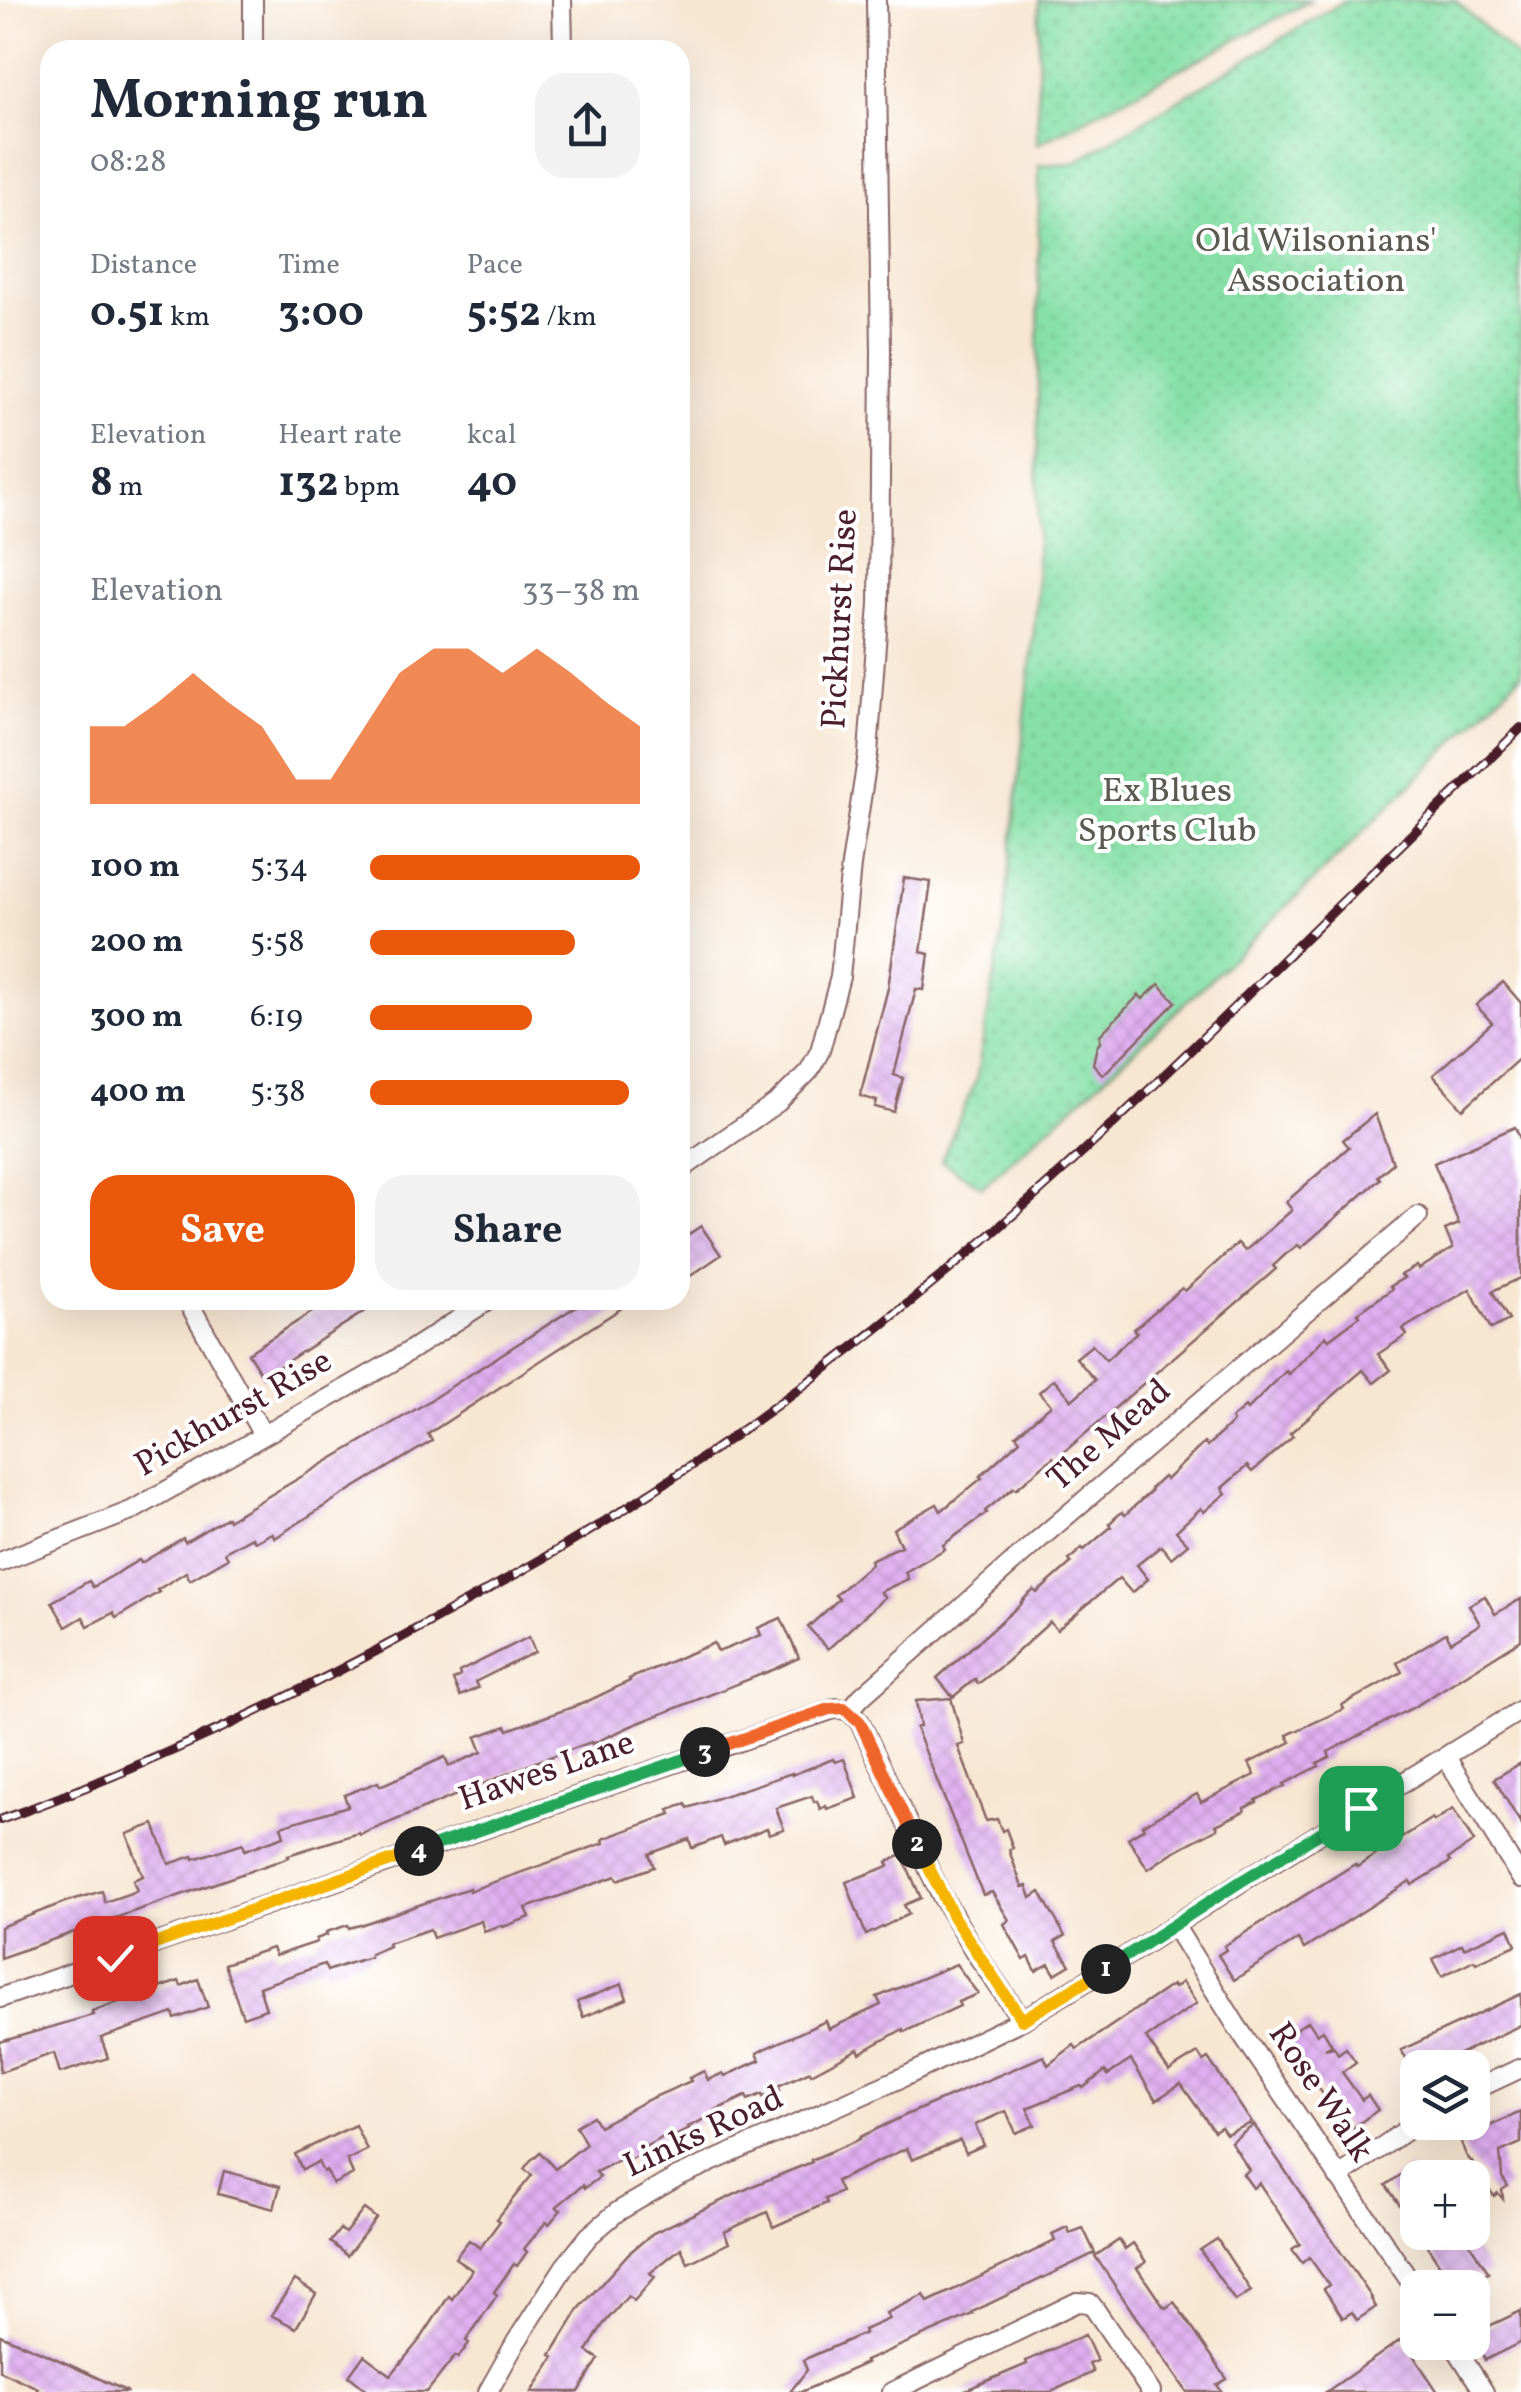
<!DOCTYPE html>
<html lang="en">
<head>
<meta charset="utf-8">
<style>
  :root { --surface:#fff; --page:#f2f2f3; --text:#1f2937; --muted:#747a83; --accent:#ea580c }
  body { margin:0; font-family:Vollkorn,serif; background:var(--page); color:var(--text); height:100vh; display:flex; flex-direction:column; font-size:38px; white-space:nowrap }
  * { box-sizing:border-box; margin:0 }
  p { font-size:32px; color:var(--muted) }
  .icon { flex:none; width:55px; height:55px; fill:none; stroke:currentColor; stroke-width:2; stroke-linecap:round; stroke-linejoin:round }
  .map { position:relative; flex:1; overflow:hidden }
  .sheet { position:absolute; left:40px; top:40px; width:650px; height:1270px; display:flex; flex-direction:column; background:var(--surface); border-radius:30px; box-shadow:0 10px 40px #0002 }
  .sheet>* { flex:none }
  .fabs { position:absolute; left:1400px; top:2050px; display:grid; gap:20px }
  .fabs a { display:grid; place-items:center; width:90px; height:90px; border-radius:20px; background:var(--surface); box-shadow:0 10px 40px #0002; font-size:50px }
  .pin { position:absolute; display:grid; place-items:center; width:85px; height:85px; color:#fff; margin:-42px; border-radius:20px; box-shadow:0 5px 15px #0006 }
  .km { position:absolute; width:50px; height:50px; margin:-25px; border-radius:50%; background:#222; color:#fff; font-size:28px; line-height:50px; text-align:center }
  .round { display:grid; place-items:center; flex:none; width:105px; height:105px; border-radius:30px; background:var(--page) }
  .head { display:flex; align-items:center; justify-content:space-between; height:170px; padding:0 50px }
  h1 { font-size:55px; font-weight:700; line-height:75px }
  .figures { display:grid; grid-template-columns:repeat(3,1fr); gap:15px; height:170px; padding:10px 50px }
  .figures div { display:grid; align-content:center }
  .figures b { font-size:42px; font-weight:700 }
  .figures small { font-size:28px; font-weight:400 }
  .figures p { font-size:28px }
  .chart { height:280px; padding:20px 50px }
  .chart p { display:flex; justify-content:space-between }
  .chart svg { width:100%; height:180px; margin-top:10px; fill:var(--accent); opacity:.7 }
  .button { display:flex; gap:20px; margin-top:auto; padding:20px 50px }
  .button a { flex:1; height:115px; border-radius:30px; background:var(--accent); color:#fff; font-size:40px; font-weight:700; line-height:115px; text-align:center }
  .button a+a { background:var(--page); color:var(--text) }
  ul { padding:0 50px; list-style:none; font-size:32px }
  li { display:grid; grid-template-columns:160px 120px 1fr; align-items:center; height:75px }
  li i { height:25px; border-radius:12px; background:var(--accent) }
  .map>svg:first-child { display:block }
  .park { fill:url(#park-dots); stroke:#688069; stroke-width:2.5 }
  .building { fill:url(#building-cross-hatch) }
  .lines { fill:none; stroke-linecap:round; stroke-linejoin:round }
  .street-casing { stroke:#876565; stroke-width:22 }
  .street { stroke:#fff; stroke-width:18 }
  .rail-casing { stroke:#4a1f2b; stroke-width:10 }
  .rail { stroke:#fff; stroke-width:6; stroke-dasharray:19; stroke-linecap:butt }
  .split-1-casing { stroke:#fff; stroke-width:20 }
  .split-2-casing { stroke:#fff; stroke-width:20 }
  .split-3-casing { stroke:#fff; stroke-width:20 }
  .split-4-casing { stroke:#fff; stroke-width:20 }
  .split-5-casing { stroke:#fff; stroke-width:20 }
  .split-1 { stroke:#22a559; stroke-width:12 }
  .split-2 { stroke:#f5b400; stroke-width:12 }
  .split-3 { stroke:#f0652b; stroke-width:12 }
  .split-4 { stroke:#22a559; stroke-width:12 }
  .split-5 { stroke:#f5b400; stroke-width:12 }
  .labels { text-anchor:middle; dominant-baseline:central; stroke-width:8; stroke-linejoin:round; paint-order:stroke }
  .park-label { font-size:35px; fill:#5c5950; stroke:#fff }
  .street-label { font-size:35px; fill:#4a1f2b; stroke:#fff }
</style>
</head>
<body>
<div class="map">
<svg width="1521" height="2392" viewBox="0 0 1521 2392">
  <defs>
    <pattern id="park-dots" width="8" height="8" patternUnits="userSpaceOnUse" patternTransform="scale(2.5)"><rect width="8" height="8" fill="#87e1a7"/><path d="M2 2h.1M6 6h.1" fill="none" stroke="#76c190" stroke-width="1.8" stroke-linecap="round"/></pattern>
    <pattern id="building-cross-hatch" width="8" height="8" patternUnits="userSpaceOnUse" patternTransform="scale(2.5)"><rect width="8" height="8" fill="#dfaff0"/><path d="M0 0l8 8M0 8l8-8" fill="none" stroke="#c196ce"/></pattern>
  </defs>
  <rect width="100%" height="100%" fill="#fff"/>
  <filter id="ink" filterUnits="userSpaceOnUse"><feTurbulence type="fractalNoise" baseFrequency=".01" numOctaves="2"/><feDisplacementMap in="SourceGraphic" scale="20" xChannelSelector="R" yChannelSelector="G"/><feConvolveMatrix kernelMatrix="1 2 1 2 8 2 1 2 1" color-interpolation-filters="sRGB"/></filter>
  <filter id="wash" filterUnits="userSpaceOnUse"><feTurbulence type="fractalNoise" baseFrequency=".0048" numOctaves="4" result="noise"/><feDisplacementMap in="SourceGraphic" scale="40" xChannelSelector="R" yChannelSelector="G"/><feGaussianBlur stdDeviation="2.25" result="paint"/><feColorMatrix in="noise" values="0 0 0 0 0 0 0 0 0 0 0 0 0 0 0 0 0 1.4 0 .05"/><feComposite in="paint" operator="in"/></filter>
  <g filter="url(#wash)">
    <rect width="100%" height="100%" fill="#f7e6d1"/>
    <!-- park -->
    <g class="park">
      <polygon points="1039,0 1312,0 1037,144"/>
      <path d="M1346 0H1455L1521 62V675C1346 851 1169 1024 982 1187L941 1161 976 1080 1004 924 1037 600 1039 165 1073 163Z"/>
    </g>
    <g id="blocks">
      <!-- building -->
      <g class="building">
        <polygon points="904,878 931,882 921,952 929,954 924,990 916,989 894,1075 903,1078 894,1112 875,1107 877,1101 860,1096 888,988"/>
        <polygon points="1503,982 1521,1003 1521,1057 1463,1109 1433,1075 1492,1023 1476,1005"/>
        <polygon points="1159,984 1176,1002 1103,1075 1093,1064 1097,1046 1100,1043 1100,1035 1139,995 1143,999"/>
        <polygon points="1375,1114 1393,1163 1378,1176 1380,1179 1301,1248 1298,1245 1286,1254 1273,1266 1276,1269 1055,1460 1053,1457 1016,1489 1014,1487 985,1511 987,1513 943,1545 945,1549 905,1572 908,1579 880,1592 885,1597 828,1649 808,1627 839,1599 835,1595 871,1564 870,1560 901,1546 893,1529 937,1504 941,1511 982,1478 980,1476 1020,1440 1016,1435 1051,1405 1039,1392 1054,1379 1072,1400 1095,1380 1076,1358 1092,1345 1106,1360 1137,1332 1134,1329 1182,1288 1185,1291 1238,1243 1245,1251 1292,1210 1286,1202 1349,1147 1343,1140"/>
        <polygon points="1515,1127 1521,1141 1521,1278 1492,1291 1509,1320 1491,1329 1470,1289 1403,1329 1407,1335 1378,1354 1391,1370 1374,1383 1363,1370 1290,1433 1293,1436 1252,1472 1247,1466 1222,1488 1226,1493 1204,1512 1201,1508 1176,1531 1188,1544 1171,1558 1161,1546 1137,1565 1148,1579 1132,1593 1119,1578 1057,1630 1050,1622 1006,1662 978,1684 975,1679 953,1697 937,1678 1022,1603 1021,1602 1027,1596 1034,1590 1037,1593 1071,1563 1069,1560 1082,1548 1084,1550 1111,1527 1109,1524 1115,1518 1122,1512 1125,1515 1151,1491 1150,1489 1163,1477 1166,1480 1204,1443 1207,1446 1233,1422 1231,1419 1245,1407 1247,1410 1286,1371 1289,1374 1326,1336 1329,1339 1360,1316 1358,1313 1392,1289 1390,1286 1404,1278 1401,1275 1417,1266 1419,1269 1453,1248 1445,1230 1459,1224 1434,1163"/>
        <polygon points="701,1226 721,1255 680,1283 680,1240"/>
        <polygon points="331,1300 382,1300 263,1377 248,1353"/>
        <polygon points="586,1300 634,1300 428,1434 432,1441 334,1500 275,1538 272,1533 255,1542 252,1537 225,1552 228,1558 190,1580 186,1572 157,1590 159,1592 116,1618 113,1613 88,1626 83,1617 66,1627 52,1602 89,1581 93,1587 139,1560 141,1563 183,1538 185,1542 227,1517 228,1520 418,1408"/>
        <polygon points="1485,1596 1495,1614 1521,1599 1521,1640 1416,1706 1328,1752 1330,1757 1317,1763 1319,1766 1284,1784 1285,1786 1256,1800 1257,1802 1244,1808 1245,1811 1216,1825 1218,1828 1173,1852 1148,1869 1128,1838 1144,1828 1142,1825 1197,1794 1201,1802 1255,1775 1249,1763 1291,1742 1287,1735 1344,1709 1342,1705 1402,1672 1397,1663 1446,1633 1451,1642 1480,1624 1469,1605"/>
        <polygon points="781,1618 799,1658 775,1669 631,1726 592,1744 591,1742 536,1762 360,1835 359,1833 288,1855 289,1857 276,1862 0,1958 0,1927 65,1902 102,1891 105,1902 137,1891 133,1880 143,1876 127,1834 154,1824 169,1864 193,1856 194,1859 243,1843 245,1850 284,1836 281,1826 348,1806 344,1795 378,1782 380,1786 445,1757 449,1766 482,1752 476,1737 506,1726 508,1730 584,1703 630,1681 629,1679 714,1643 718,1652 761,1635 758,1628"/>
        <polygon points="529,1637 535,1652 475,1682 478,1688 460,1696 453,1680 460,1676 459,1672"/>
        <polygon points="951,1698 964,1744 958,1746 986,1821 997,1819 1002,1831 1006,1829 1013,1848 1009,1850 1022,1887 1027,1886 1031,1898 1040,1892 1065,1936 1055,1942 1070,1965 1055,1974 1049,1964 1036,1971 1029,1957 1024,1960 1004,1924 1009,1920 992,1892 983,1895 916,1728 920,1726 916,1701"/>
        <polygon points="833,1759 835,1762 844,1759 858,1798 827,1809 826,1806 820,1809 817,1801 814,1802 812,1796 776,1808 784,1829 769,1834 767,1828 724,1845 721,1837 692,1848 689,1839 649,1854 654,1867 618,1880 616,1876 526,1908 530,1917 503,1927 502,1925 484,1931 481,1921 433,1938 430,1929 388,1943 389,1946 370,1954 370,1957 347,1964 327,1971 324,1964 259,1987 266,2009 243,2017 224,1964 272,1948 275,1956 317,1942 316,1939 327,1935 326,1932 348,1925 349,1928 360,1925 469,1888 469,1891 604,1843 603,1839 671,1814 669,1810 686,1804 688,1808 792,1773 792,1775"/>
        <polygon points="1521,1763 1521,1824 1494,1779"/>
        <polygon points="1453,1809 1474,1842 1448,1859 1450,1862 1412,1885 1410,1881 1304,1949 1298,1939 1234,1980 1218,1955 1226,1950 1224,1946 1355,1864 1357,1867 1432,1818 1434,1821"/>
        <polygon points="902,1855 921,1898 904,1905 909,1914 866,1935 846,1882 889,1866 887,1862"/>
        <polygon points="1509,1928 1516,1945 1476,1963 1474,1960 1442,1976 1433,1959 1462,1944 1464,1948"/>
        <polygon points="956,1964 978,1994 958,2002 960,2006 904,2032 903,2029 860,2053 858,2049 811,2074 810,2071 778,2086 780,2090 763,2097 762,2094 748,2100 746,2096 714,2111 715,2114 688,2127 689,2129 673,2137 671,2133 643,2148 645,2151 629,2160 627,2156 596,2172 600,2177 585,2188 583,2185 556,2207 561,2210 549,2224 546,2222 524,2249 527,2252 517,2266 514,2264 494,2292 497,2295 466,2341 469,2343 458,2358 455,2356 427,2392 369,2392 349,2376 364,2355 391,2375 422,2337 449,2296 452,2299 472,2270 455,2258 469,2240 480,2248 500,2221 497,2219 532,2175 524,2169 530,2161 540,2152 555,2169 586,2144 576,2126 593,2116 599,2126 645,2101 691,2081 689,2078 704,2071 708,2080 723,2073 725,2076 760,2060 757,2053 766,2048 826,2021 829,2029 881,2005 877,1997"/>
        <polygon points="198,1979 208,2007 175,2019 173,2013 101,2038 108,2058 60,2073 54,2053 0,2072 0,2042 93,2015 92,2011 179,1981 181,1986"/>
        <polygon points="1182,1982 1197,2003 1146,2038 1169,2071 1198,2053 1203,2061 1208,2058 1252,2123 1226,2134 1221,2127 1214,2131 1181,2084 1156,2100 1131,2060 1108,2075 1105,2071 1083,2088 1081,2086 1027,2108 1035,2125 1016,2133 1006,2111 975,2125 984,2145 966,2153 960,2140 912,2160 907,2148 836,2181 841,2192 825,2199 827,2203 773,2227 767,2212 724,2232 729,2243 688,2263 681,2248 650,2273 655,2277 634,2301 628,2296 602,2326 587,2351 599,2359 579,2392 532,2392 554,2357 551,2355 579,2309 628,2254 653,2233 755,2185 812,2162 811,2160 860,2139 860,2137 906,2115 1044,2056 1048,2065 1074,2045 1077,2049 1172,1985 1174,1988"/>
        <polygon points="622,1984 627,1999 583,2017 577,2002"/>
        <polygon points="1521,1994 1521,2025 1430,2068 1418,2068 1416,2074 1401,2050"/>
        <polygon points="1308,2021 1317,2034 1323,2030 1332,2045 1325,2049 1334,2047 1338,2054 1346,2048 1356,2062 1342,2072 1362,2100 1368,2095 1378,2110 1348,2131 1284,2037"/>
        <polygon points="1521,2112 1521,2143 1500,2152 1502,2177 1508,2186 1502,2190 1503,2199 1498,2193 1494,2196 1484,2182 1487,2180 1466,2155 1460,2139"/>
        <polygon points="355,2125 367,2150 347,2160 353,2174 333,2184 326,2170 323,2172 318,2162 302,2170 295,2154"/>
        <polygon points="1254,2125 1372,2298 1371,2299 1376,2307 1357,2320 1352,2312 1343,2318 1324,2289 1329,2285 1309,2257 1302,2263 1292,2249 1300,2244 1259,2183 1253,2188 1243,2174 1249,2170 1231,2142"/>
        <polygon points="1409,2169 1418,2181 1418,2232 1386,2185"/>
        <polygon points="224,2171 280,2186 274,2209 218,2194"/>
        <polygon points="364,2209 376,2218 347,2256 330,2242 340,2229 345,2233"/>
        <polygon points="1067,2227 1070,2233 1083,2228 1095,2253 972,2312 973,2314 865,2361 866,2363 801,2392 790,2392 807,2370 803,2360 865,2333 864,2330 889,2319 886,2313 924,2295 928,2302 1055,2241 1052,2234"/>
        <polygon points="1418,2232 1462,2232 1489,2273 1451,2282"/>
        <polygon points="1217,2239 1251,2291 1235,2301 1200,2250"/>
        <polygon points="1119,2240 1125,2249 1133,2243 1146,2262 1137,2268 1163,2306 1166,2308 1174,2302 1213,2358 1227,2379 1217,2385 1222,2392 1187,2392 1166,2362 1095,2256"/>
        <polygon points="295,2280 316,2294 296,2328 271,2315"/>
        <polygon points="1521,2311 1521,2342 1485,2360 1472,2334"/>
        <polygon points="0,2335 46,2354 128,2392 36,2392 38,2388 0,2371"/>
        <polygon points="1085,2335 1097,2361 1089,2364 1093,2372 1051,2392 961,2392 1027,2364 1026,2361"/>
        <polygon points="1402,2339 1438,2392 1326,2392"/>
      </g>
    </g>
  </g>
  <g filter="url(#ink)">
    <use href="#blocks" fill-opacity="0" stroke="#876565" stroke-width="2.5"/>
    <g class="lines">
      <defs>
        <g id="street">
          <polyline points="253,0 253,50"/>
          <polyline points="562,0 563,50"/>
          <polyline points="680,1170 778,1102 809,1071 820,1051 840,977 851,865 868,753 879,604 881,351 876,0"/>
          <polyline points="187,1300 263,1435"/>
          <polyline points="0,1562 131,1511 392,1362 489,1300"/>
          <polyline points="849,1711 861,1697 1037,1541 1418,1216"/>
          <polyline points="1446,1757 1521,1878"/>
          <polyline points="1174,1925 1236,2025 1418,2293"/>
          <polyline points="0,1998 601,1788 837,1708 849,1711 860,1722 940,1893 975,1952 1022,2020 1103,1971 1241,1882 1521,1710"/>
          <polyline points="1472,2091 1521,2068"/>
          <polyline points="1338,2177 1418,2122"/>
          <polyline points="1452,2342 1484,2392"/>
          <polyline points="488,2392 516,2342 565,2266 589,2236 617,2212 677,2177 910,2074 1022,2020"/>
          <polyline points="892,2392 1077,2302 1090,2303 1094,2308 1151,2392"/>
        </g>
      </defs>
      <!-- street casing -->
      <use href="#street" class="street-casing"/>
      <!-- street -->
      <use href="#street" class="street"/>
      <defs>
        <path id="rail" d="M0 1820C146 1767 286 1701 422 1626 486 1591 550 1556 612 1517 735 1440 852 1352 963 1258 1063 1174 1156 1084 1249 993 1339 905 1430 817 1521 728"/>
      </defs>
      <!-- rail casing -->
      <use href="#rail" class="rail-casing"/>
      <!-- rail -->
      <use href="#rail" class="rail"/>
    </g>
  </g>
  <g class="lines" filter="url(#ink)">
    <defs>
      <polyline id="split-1" points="1106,1969 1240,1882 1361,1808"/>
      <polyline id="split-2" points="917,1844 954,1918 1022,2020 1106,1969"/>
      <polyline id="split-3" points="705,1752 829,1709 844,1708 860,1722 917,1844"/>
      <polyline id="split-4" points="419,1851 705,1752"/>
      <polyline id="split-5" points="115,1958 419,1851"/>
    </defs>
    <!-- split-1 casing -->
    <use href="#split-1" class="split-1-casing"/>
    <!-- split-2 casing -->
    <use href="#split-2" class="split-2-casing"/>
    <!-- split-3 casing -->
    <use href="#split-3" class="split-3-casing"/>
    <!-- split-4 casing -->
    <use href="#split-4" class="split-4-casing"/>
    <!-- split-5 casing -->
    <use href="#split-5" class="split-5-casing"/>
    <!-- split-1 -->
    <use href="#split-1" class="split-1"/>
    <!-- split-2 -->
    <use href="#split-2" class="split-2"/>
    <!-- split-3 -->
    <use href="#split-3" class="split-3"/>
    <!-- split-4 -->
    <use href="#split-4" class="split-4"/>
    <!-- split-5 -->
    <use href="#split-5" class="split-5"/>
  </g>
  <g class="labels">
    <!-- park labels -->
    <g class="park-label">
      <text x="1316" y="242">Old Wilsonians'<tspan x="1316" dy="40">Association</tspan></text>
      <text x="1167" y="792">Ex Blues<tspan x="1167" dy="40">Sports Club</tspan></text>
    </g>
    <!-- street labels -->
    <g class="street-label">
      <text transform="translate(841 619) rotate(-87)">Pickhurst Rise</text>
      <text transform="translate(234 1414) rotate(-30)">Pickhurst Rise</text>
      <text transform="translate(1110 1436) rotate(-41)">The Mead</text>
      <text transform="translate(547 1772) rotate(-19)">Hawes Lane</text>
      <text transform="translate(1320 2093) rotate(56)">Rose Walk</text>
      <text transform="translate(704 2133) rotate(-25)">Links Road</text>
    </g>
  </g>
</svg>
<div class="fabs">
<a><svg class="icon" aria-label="layers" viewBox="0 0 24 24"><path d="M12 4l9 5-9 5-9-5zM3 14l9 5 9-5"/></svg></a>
<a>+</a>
<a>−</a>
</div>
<div class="pin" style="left:1361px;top:1808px;background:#1e9e55"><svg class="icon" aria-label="arrive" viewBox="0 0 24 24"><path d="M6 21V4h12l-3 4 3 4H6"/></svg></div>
<div class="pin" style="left:115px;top:1958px;background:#d93025"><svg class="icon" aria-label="check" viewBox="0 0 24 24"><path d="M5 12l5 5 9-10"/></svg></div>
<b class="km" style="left:1106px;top:1969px">1</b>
<b class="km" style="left:917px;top:1844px">2</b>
<b class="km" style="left:705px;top:1752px">3</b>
<b class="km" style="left:419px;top:1851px">4</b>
<section class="sheet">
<div class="head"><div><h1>Morning run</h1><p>08:28</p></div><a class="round"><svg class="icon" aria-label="share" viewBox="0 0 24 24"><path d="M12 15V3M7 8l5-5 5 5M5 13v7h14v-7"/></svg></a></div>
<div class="figures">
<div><p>Distance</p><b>0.51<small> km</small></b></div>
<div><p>Time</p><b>3:00</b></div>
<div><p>Pace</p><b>5:52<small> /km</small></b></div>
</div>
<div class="figures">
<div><p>Elevation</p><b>8<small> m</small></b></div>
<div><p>Heart rate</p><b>132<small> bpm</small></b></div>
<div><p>kcal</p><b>40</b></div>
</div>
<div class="chart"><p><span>Elevation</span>33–38 m</p>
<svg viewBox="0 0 160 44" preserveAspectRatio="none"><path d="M0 44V25L10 25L20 19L30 12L40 19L50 25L60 38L70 38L80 25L90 12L100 6L110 6L120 12L130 6L140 12L150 19L160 25V44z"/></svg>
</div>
<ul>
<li><b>100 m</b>5:34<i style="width:100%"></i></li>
<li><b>200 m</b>5:58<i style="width:76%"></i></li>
<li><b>300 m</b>6:19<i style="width:60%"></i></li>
<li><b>400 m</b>5:38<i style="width:96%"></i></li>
</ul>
<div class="button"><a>Save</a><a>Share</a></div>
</section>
</div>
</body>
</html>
